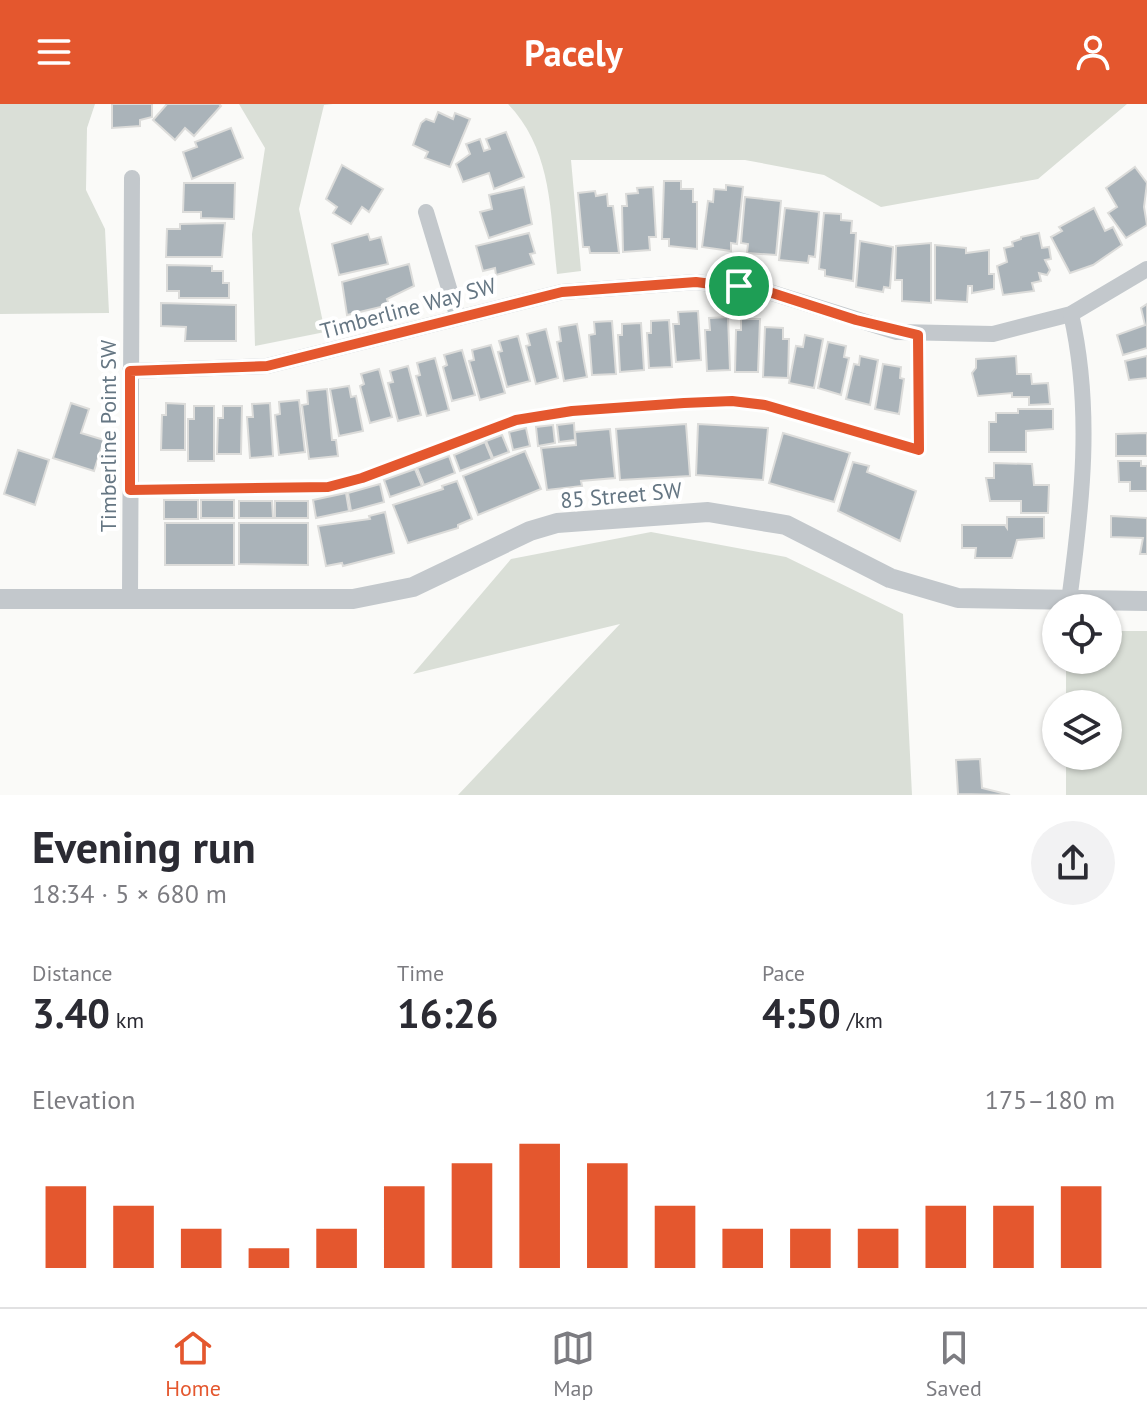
<!DOCTYPE html>
<html lang="en">
<head>
<meta charset="utf-8">
<style>
  :root { --surface:#fff; --page:#f2f2f3; --text:#2b2b33; --muted:#7c7c81; --line:#e1e1e2; --accent:#e4572e }
  body { margin:0; font-family:"PT Sans",sans-serif; background:var(--page); color:var(--text); height:100vh; display:flex; flex-direction:column; font-size:30px; white-space:nowrap }
  * { box-sizing:border-box; margin:0 }
  p { font-size:26px; color:var(--muted) }
  .icon { flex:none; width:44px; height:44px; fill:none; stroke:currentColor; stroke-width:2; stroke-linecap:round; stroke-linejoin:round }
  .map { position:relative; height:691px; overflow:hidden }
  .drawer { display:flex; flex-direction:column; background:var(--surface); flex:1 }
  .drawer>* { flex:none }
  .buttons { position:absolute; left:1042px; top:490px; display:grid; gap:16px }
  .buttons a { display:grid; place-items:center; width:80px; height:80px; border-radius:50%; background:var(--surface); box-shadow:0 2px 6px #0004; font-size:40px }
  .pin { position:absolute; display:grid; place-items:center; width:68px; height:68px; color:#fff; margin:-34px; border:4px solid #fff; border-radius:50%; box-shadow:0 2px 8px #0007 }
  .round { display:grid; place-items:center; flex:none; width:84px; height:84px; border-radius:42px; background:var(--page) }
  .overview { display:flex; align-items:center; justify-content:space-between; height:136px; padding:0 32px }
  h1 { font-size:44px; font-weight:800; line-height:60px }
  .stats { display:grid; grid-template-columns:repeat(3,1fr); gap:12px; height:136px; padding:8px 32px }
  .stats div { display:grid; align-content:center }
  .stats b { font-size:40px; font-weight:800 }
  .stats small { font-size:22px; font-weight:400 }
  .stats p { font-size:22px }
  .chart { height:224px; padding:16px 32px }
  .chart p { display:flex; justify-content:space-between }
  .chart svg { width:100%; height:144px; margin-top:8px; stroke:var(--accent); stroke-width:6 }
  header { display:flex; justify-content:space-between; align-items:center; height:104px; padding:0 32px; background:var(--accent); color:#fff; font-size:36px; font-weight:800 }
  .tab-bar { display:flex; justify-content:space-around; align-items:center; height:112px; border-top:2px solid var(--line); background:var(--surface); font-size:22px; color:var(--muted) }
  .tab-bar a { display:grid; justify-items:center; gap:4px }
  .tab-bar .current { color:var(--accent) }
  .map>svg:first-child { display:block }
  .green { fill:#dadfd7 }
  .building { fill:#aab3b9; stroke:#dcdcda; stroke-width:2 }
  .lines { fill:none; stroke-linecap:round; stroke-linejoin:round }
  .service { stroke:#c3c8cc; stroke-width:8 }
  .minor { stroke:#c3c8cc; stroke-width:16 }
  .tertiary { stroke:#c3c8cc; stroke-width:20 }
  .route-casing { stroke:#fff; stroke-width:16 }
  .route { stroke:#e4572e; stroke-width:10 }
  .labels { text-anchor:middle; dominant-baseline:central; stroke-width:8; stroke-linejoin:round; paint-order:stroke }
  .street-label { font-size:22px; fill:#657683; stroke:#fff }
</style>
</head>
<body>
<header><svg class="icon" aria-label="menu" viewBox="0 0 24 24"><path d="M4 6h16M4 12h16M4 18h16"/></svg>Pacely<svg class="icon" aria-label="person" viewBox="0 0 24 24"><circle cx="12" cy="8" r="4"/><path d="M4 21q1-7 8-7t8 7"/></svg></header>
<div class="map">
<svg width="1147" height="691" viewBox="0 0 1147 691">
  <rect width="100%" height="100%" fill="#fafaf8"/>
  <!-- green -->
  <g class="green">
    <polygon points="0,0 95,0 87,24 86,86 105,125 109,209 0,210"/>
    <polygon points="239,0 333,0 324,1 299,105 325,228 255,242 252,130 265,44"/>
    <path d="M508 0H1127L1038 75 881 103 824 71 745 56H571L581 167 557 170C550 109 553 47 508 0Z"/>
    <polygon points="651,428 786,453 903,510 912,691 458,691 620,520 413,570 511,455"/>
    <polygon points="1108,527 1147,527 1147,691 1066,691 1066,652 1108,652 1108,600 1066,600 1066,556 1108,556"/>
  </g>
  <!-- building -->
  <g class="building">
    <polygon points="112,0 152,0 152,13 140,16 140,22 112,24"/>
    <polygon points="167,0 219,0 221,2 194,32 185,24 175,36 153,16"/>
    <polygon points="438,8 453,15 455,9 470,15 450,63 425,54 428,48 413,41 421,19 426,15 434,18"/>
    <polygon points="231,24 243,54 192,75 183,48 197,43 195,38"/>
    <polygon points="506,28 524,73 494,85 489,69 463,78 456,60 470,50 466,40 480,35 484,47 490,45 486,35"/>
    <polygon points="342,61 383,85 369,108 362,103 351,120 333,109 337,103 326,95"/>
    <polygon points="1135,63 1147,79 1144,103 1147,121 1126,134 1108,109 1117,103 1106,84"/>
    <polygon points="664,77 681,77 681,85 693,85 693,98 697,98 697,145 669,142 669,135 662,135"/>
    <polygon points="184,79 235,79 234,115 201,114 201,108 183,108"/>
    <polygon points="726,81 743,83 737,140 731,139 731,147 702,143 708,97 713,98 714,85 726,86"/>
    <polygon points="524,83 532,120 489,134 480,108 492,105 489,91"/>
    <polygon points="653,83 656,133 649,133 650,146 623,148 622,102 627,102 626,90 638,89 637,84"/>
    <polygon points="595,87 596,92 607,90 608,102 613,102 619,149 590,149 589,143 583,143 578,89"/>
    <polygon points="745,93 781,97 776,151 747,149 748,140 741,139"/>
    <polygon points="785,104 819,108 815,153 809,152 808,159 779,156"/>
    <polygon points="1094,104 1105,127 1113,123 1122,141 1093,161 1070,169 1051,133 1062,127 1059,123"/>
    <polygon points="824,109 841,110 841,116 852,117 851,129 856,129 853,177 825,172 825,166 819,165"/>
    <polygon points="225,119 222,153 166,153 167,125 180,125 180,120"/>
    <polygon points="529,129 535,149 530,150 534,160 496,171 495,164 483,167 476,142"/>
    <polygon points="1039,129 1042,144 1049,143 1051,155 1045,156 1050,166 1047,171 1039,169 1041,177 1032,179 1034,187 1003,191 997,162 1007,158 1004,144 1013,142 1012,138 1021,135 1021,133"/>
    <polygon points="368,130 370,136 381,133 388,160 339,171 332,140"/>
    <polygon points="860,137 893,143 890,184 884,183 883,188 856,183"/>
    <polygon points="931,139 931,199 902,197 902,176 895,176 896,142"/>
    <polygon points="935,141 966,144 966,149 989,146 989,170 994,170 994,185 972,189 972,182 968,182 967,198 935,196"/>
    <polygon points="409,160 414,182 387,195 389,201 347,211 342,178"/>
    <polygon points="167,161 212,162 212,167 223,167 223,179 229,179 229,194 179,194 179,187 167,187"/>
    <polygon points="161,199 236,201 236,237 185,237 186,223 161,222"/>
    <polygon points="1147,200 1147,244 1123,251 1117,231 1145,221 1141,204"/>
    <polygon points="698,207 701,256 676,258 673,220 679,220 678,208"/>
    <polygon points="728,213 730,266 707,267 705,226 710,226 709,214"/>
    <polygon points="741,215 760,215 758,268 735,268 736,226 741,226"/>
    <polygon points="669,216 672,263 649,264 647,229 651,229 651,217"/>
    <polygon points="612,217 616,270 592,271 589,231 595,230 594,218"/>
    <polygon points="641,219 644,266 620,268 618,231 622,231 622,220"/>
    <polygon points="577,220 587,273 564,277 557,238 561,237 559,223"/>
    <polygon points="765,223 783,224 783,235 789,235 788,274 763,273"/>
    <polygon points="546,225 558,274 536,280 526,242 530,241 527,230"/>
    <polygon points="805,231 823,235 814,284 789,279 796,242 803,243"/>
    <polygon points="518,232 530,277 507,283 498,248 502,247 499,237"/>
    <polygon points="828,238 846,242 844,253 849,254 841,291 818,284"/>
    <polygon points="491,241 505,289 480,296 469,257 474,256 472,246"/>
    <polygon points="462,246 475,291 452,297 443,263 447,261 444,251"/>
    <polygon points="860,252 878,256 870,301 846,295 854,260 859,261"/>
    <polygon points="1016,252 1017,270 1031,270 1032,280 1048,279 1050,300 1029,301 1029,293 1012,293 1012,289 978,292 972,269 976,264 976,255"/>
    <polygon points="1147,252 1147,274 1129,276 1125,257"/>
    <polygon points="435,254 449,306 427,312 416,272 420,271 417,259"/>
    <polygon points="883,260 901,263 900,274 904,275 899,310 875,305"/>
    <polygon points="408,262 421,311 398,317 388,279 393,278 390,267"/>
    <polygon points="379,265 392,313 370,319 360,282 364,280 361,270"/>
    <polygon points="349,282 351,293 356,292 363,327 339,332 330,285"/>
    <polygon points="327,285 332,336 336,336 338,352 309,355 302,301 308,300 307,287"/>
    <polygon points="299,296 305,348 279,351 275,311 280,310 279,298"/>
    <polygon points="71,299 89,305 81,329 104,336 94,367 53,354"/>
    <polygon points="166,299 185,300 185,346 161,346 162,311 166,311"/>
    <polygon points="270,299 273,352 250,354 247,313 253,313 252,300"/>
    <polygon points="194,302 214,302 214,357 188,357 188,315 194,315"/>
    <polygon points="223,302 242,302 241,350 217,350 218,314 223,314"/>
    <polygon points="1018,305 1053,305 1053,325 1026,327 1026,348 989,348 989,318 996,318 996,309 1018,309"/>
    <polygon points="574,319 575,336 559,338 557,321"/>
    <polygon points="686,320 690,372 620,376 616,325"/>
    <polygon points="698,320 768,324 763,376 696,371"/>
    <polygon points="553,321 555,339 538,342 536,323"/>
    <polygon points="526,324 530,342 513,346 509,328"/>
    <polygon points="610,325 615,374 581,377 582,382 547,386 541,344 576,341 575,328"/>
    <polygon points="783,329 850,349 834,398 769,379"/>
    <polygon points="1147,329 1147,352 1116,352 1116,330"/>
    <polygon points="502,331 509,348 493,354 486,337"/>
    <polygon points="485,338 492,355 460,367 454,351"/>
    <polygon points="18,346 49,356 35,401 4,390"/>
    <polygon points="525,347 541,385 478,411 463,372"/>
    <polygon points="449,352 455,369 424,381 417,364"/>
    <polygon points="1118,357 1141,357 1141,362 1147,362 1147,387 1130,387 1130,378 1119,378"/>
    <polygon points="853,358 869,362 867,368 916,387 900,437 838,407"/>
    <polygon points="994,359 1032,360 1034,381 1049,381 1048,409 1021,409 1021,397 990,397 986,374 994,374"/>
    <polygon points="415,365 422,382 390,393 384,376"/>
    <polygon points="457,377 472,415 458,421 458,424 408,439 393,401 443,385 442,382"/>
    <polygon points="380,380 384,398 351,407 348,389"/>
    <polygon points="346,389 349,407 316,414 313,396"/>
    <rect x="164" y="396" width="34" height="19"/>
    <rect x="201" y="396" width="33" height="18"/>
    <polygon points="239,397 272,397 273,414 239,414"/>
    <rect x="275" y="397" width="33" height="17"/>
    <polygon points="385,408 394,449 343,462 342,459 326,462 318,422 370,415 369,412"/>
    <polygon points="1111,412 1147,414 1147,450 1140,450 1143,434 1111,433"/>
    <polygon points="1007,413 1044,413 1044,434 1017,436 1012,454 975,454 976,444 962,444 962,421 1005,421 1007,424"/>
    <rect x="165" y="419" width="69" height="42"/>
    <polygon points="239,419 308,419 308,461 239,460"/>
    <polygon points="980,655 982,684 1010,691 958,690 956,656"/>
  </g>
  <g class="lines">
    <!-- service -->
    <polyline class="service" points="130,386 328,383 362,374 516,316 572,307 684,299 732,297 765,301 919,346 918,231"/>
    <!-- minor -->
    <g class="minor">
      <polyline points="426,108 458,214"/>
      <polyline points="130,267 267,262 562,188 696,178 766,187 897,228 993,230 1071,210 1147,165"/>
      <polyline points="130,494 132,74"/>
      <path d="M1069 497C1082 401 1093 306 1071 210"/>
    </g>
    <!-- tertiary -->
    <polyline class="tertiary" points="0,495 353,495 413,483 530,427 557,419 708,408 786,421 890,474 958,494 1147,497"/>
  </g>
  <g class="lines">
    <defs>
      <polygon id="route" points="696,178 766,187 856,216 918,231 919,346 765,301 732,297 684,299 572,307 516,316 362,374 328,383 130,386 130,267 267,262 562,188"/>
    </defs>
    <!-- route casing -->
    <use href="#route" class="route-casing"/>
    <!-- route -->
    <use href="#route" class="route"/>
  </g>
  <g class="labels">
    <!-- street labels -->
    <g class="street-label">
      <text transform="translate(408 204) rotate(-15)">Timberline Way SW</text>
      <text transform="translate(108 332) rotate(-90)">Timberline Point SW</text>
      <text transform="translate(621 391) rotate(-5)">85 Street SW</text>
    </g>
  </g>
</svg>
<div class="buttons">
<a><svg class="icon" aria-label="locate" viewBox="0 0 24 24"><circle cx="12" cy="12" r="6"/><path d="M12 2v4M12 18v4M2 12h4M18 12h4"/></svg></a>
<a><svg class="icon" aria-label="layers" viewBox="0 0 24 24"><path d="M12 4l9 5-9 5-9-5zM3 14l9 5 9-5"/></svg></a>
</div>
<div class="pin" style="left:739px;top:182px;background:#1e9e55"><svg class="icon" aria-label="arrive" viewBox="0 0 24 24"><path d="M6 21V4h12l-3 4 3 4H6"/></svg></div>
</div>
<section class="drawer">
<div class="overview"><div><h1>Evening run</h1><p>18:34 · 5 × 680 m</p></div><a class="round"><svg class="icon" aria-label="share" viewBox="0 0 24 24"><path d="M12 15V3M7 8l5-5 5 5M5 13v7h14v-7"/></svg></a></div>
<div class="stats">
<div><p>Distance</p><b>3.40<small> km</small></b></div>
<div><p>Time</p><b>16:26</b></div>
<div><p>Pace</p><b>4:50<small> /km</small></b></div>
</div>
<div class="chart"><p><span>Elevation</span>175–180 m</p>
<svg viewBox="0 0 160 44" preserveAspectRatio="none"><path d="M5 44V19M15 44V25M25 44V32M35 44V38M45 44V32M55 44V19M65 44V12M75 44V6M85 44V12M95 44V25M105 44V32M115 44V32M125 44V32M135 44V25M145 44V25M155 44V19"/></svg>
</div>
</section>
<nav class="tab-bar">
<a class="current"><svg class="icon" aria-label="home" viewBox="0 0 24 24"><path d="M3 11l9-7 9 7M6 9v11h12V9"/></svg>Home</a>
<a><svg class="icon" aria-label="map" viewBox="0 0 24 24"><path d="M3 6l6-2 6 2 6-2v14l-6 2-6-2-6 2zM9 4v14M15 6v14"/></svg>Map</a>
<a><svg class="icon" aria-label="saved" viewBox="0 0 24 24"><path d="M7 4h10v16l-5-4-5 4z"/></svg>Saved</a>
</nav>
</body>
</html>
